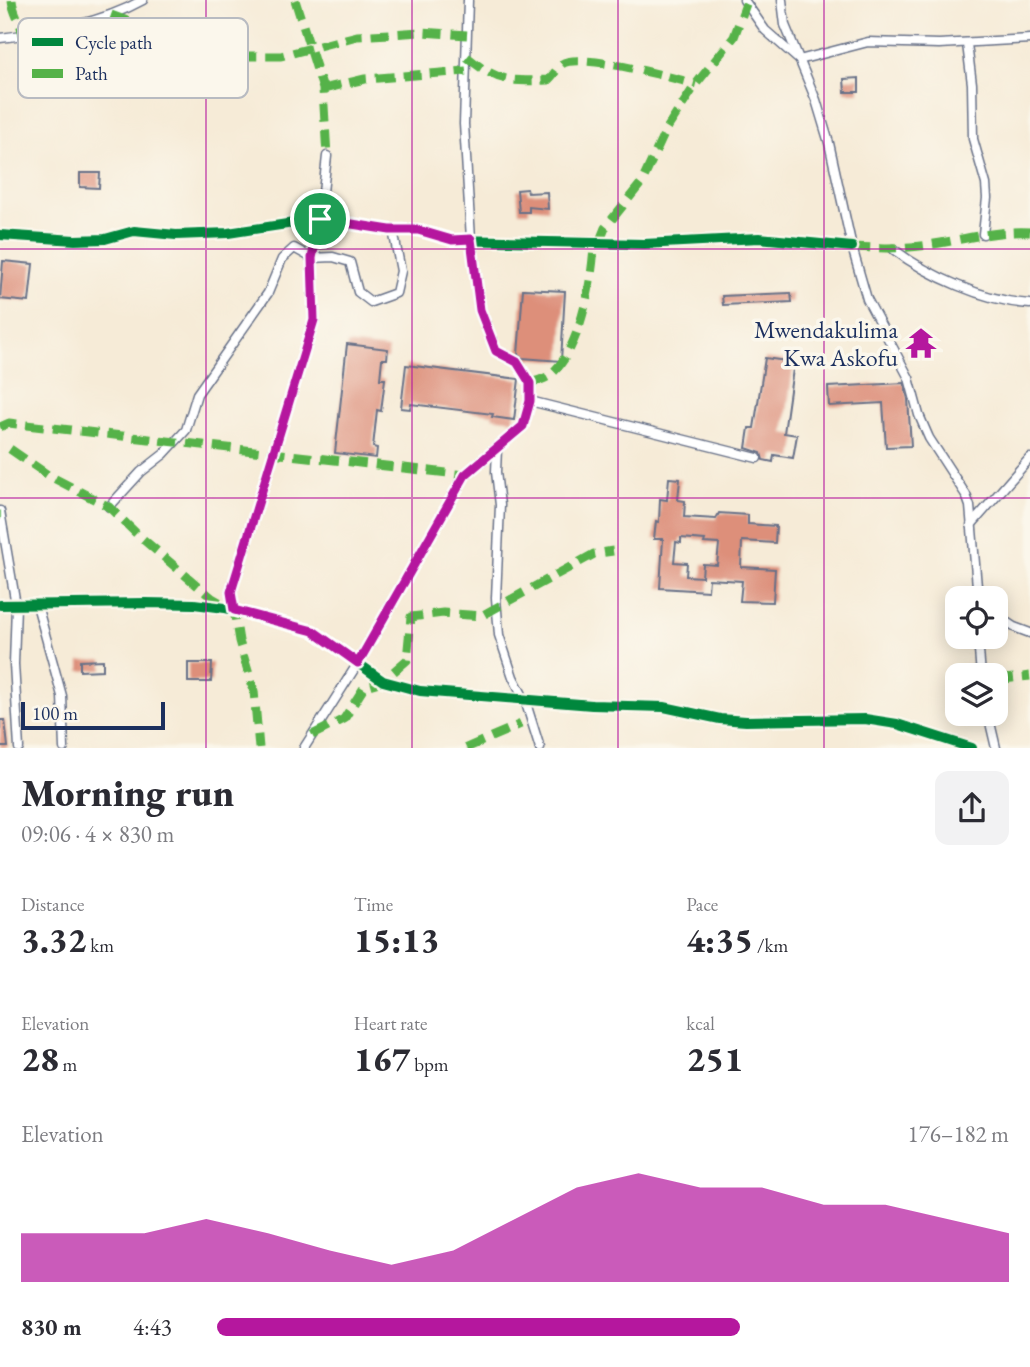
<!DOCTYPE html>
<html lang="en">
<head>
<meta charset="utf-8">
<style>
  :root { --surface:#fff; --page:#f2f2f3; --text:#2b2b33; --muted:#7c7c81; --accent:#b5179e }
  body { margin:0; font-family:"EB Garamond",serif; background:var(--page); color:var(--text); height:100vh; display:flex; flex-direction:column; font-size:26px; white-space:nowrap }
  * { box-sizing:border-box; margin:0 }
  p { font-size:23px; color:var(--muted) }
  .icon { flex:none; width:38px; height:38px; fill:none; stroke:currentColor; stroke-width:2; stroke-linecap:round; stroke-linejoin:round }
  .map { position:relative; height:748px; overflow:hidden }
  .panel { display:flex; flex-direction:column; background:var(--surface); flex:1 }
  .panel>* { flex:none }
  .tools { position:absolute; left:945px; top:586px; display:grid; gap:14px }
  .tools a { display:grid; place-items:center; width:63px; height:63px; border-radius:14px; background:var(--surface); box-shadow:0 4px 18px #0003; font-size:35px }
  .scale { position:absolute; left:21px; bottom:18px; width:144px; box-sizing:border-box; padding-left:7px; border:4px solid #1b2f5e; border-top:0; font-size:19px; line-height:24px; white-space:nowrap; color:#1b2f5e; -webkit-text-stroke:5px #fbf7ec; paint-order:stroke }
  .pin { position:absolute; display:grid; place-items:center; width:60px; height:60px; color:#fff; margin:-30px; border:4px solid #fff; border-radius:50%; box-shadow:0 2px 7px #0007 }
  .round { display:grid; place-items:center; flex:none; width:74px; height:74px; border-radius:14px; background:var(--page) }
  .overview { display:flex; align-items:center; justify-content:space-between; height:119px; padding:0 21px }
  h1 { font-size:38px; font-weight:800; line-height:52px }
  .figures { display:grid; grid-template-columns:repeat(3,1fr); gap:10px; height:119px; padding:7px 21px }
  .figures div { display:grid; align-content:center }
  .figures b { font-size:35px; font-weight:800 }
  .figures small { font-size:19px; font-weight:400 }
  .figures p { font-size:19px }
  .chart { height:196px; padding:14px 21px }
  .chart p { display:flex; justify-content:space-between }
  .chart svg { width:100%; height:126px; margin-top:7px; fill:var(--accent); opacity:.7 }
  ul { padding:0 21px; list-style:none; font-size:23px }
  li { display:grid; grid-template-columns:112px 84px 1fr; align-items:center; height:52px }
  li i { height:18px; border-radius:9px; background:var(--accent) }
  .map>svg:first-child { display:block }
  .building { fill:#dd8f7a; fill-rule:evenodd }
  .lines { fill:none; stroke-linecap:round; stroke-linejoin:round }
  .street-casing { stroke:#687188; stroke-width:11 }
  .street { stroke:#fff; stroke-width:8 }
  .quiet { stroke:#55b248; stroke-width:9; stroke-dasharray:18 9; stroke-linecap:butt }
  .cycleway-casing { stroke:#fbf7ec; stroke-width:15 }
  .cycleway { stroke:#00873e; stroke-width:10 }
  .route-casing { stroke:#fff; stroke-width:14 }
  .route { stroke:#b5179e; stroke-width:9 }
  .grid { fill:none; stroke:#b5179e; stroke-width:2; stroke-opacity:0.55 }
  .labels { text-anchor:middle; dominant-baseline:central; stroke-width:7; stroke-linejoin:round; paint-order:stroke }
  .poi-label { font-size:24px; fill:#1b2f5e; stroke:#fbf7ec; text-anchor:end }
  .key { fill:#fbf7ec; stroke:#b8bbc1; stroke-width:2 }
  .key-label { font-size:19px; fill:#1b2f5e }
</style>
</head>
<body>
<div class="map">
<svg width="1030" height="748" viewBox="0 0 1030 748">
  <rect width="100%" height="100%" fill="#fbf7ec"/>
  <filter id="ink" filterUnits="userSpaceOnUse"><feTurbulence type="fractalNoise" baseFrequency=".0143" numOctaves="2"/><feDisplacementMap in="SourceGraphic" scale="14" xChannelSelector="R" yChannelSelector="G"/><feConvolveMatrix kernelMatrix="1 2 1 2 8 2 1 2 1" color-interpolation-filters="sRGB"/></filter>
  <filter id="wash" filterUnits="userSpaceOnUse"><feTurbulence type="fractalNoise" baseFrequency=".00686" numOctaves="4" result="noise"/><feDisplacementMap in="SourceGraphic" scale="28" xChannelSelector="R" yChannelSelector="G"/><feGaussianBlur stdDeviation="1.57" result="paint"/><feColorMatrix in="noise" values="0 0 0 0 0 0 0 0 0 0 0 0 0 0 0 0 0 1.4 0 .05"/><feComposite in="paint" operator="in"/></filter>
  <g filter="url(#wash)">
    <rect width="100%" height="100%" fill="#f6ebd7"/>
    <g id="blocks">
      <!-- building -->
      <g class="building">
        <polygon points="859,78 859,92 845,92 844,79"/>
        <polygon points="80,173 100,173 99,188 80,187"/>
        <polygon points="527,189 528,193 547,192 548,209 529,207 529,212 519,212 517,190"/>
        <polygon points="3,261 33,264 29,302 0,299"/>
        <polygon points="523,289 565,291 561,361 522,358 518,355"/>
        <polygon points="791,293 792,302 723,305 722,296"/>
        <polygon points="347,344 388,349 387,359 382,359 380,379 385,379 381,411 377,410 373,447 377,448 376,458 335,453"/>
        <polygon points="765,358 794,362 784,433 797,435 793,458 774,455 773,462 763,460 761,453 746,448 749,428 754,428"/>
        <polygon points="406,365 519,379 514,420 492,417 493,414 411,404 410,409 401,408"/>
        <polygon points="904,383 908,399 911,446 886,447 883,403 829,406 828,387"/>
        <path d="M669 478 680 479 678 500 685 501 684 517 716 519 719 513 748 515V524L776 526 775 543 742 541 741 567 775 569 773 602 740 601 742 581 709 579 708 591 660 588 663 539H654L656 521 659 522 660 499 667 500ZM681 538 705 540 704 543 719 544 717 565 703 564 702 577 686 576 687 563 674 562 676 542 681 543Z"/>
        <polygon points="103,660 103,670 80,671 80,661"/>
        <polygon points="188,663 212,663 211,682 188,682"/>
        <polygon points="0,720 5,720 8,747 0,747"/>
      </g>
    </g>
  </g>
  <g filter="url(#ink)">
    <use href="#blocks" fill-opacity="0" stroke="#687188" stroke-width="2"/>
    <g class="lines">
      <defs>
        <g id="street">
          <polyline points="744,0 765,30 799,60 868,42 939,44 1030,39"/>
          <polyline points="782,0 785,25 816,100 829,143 852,247 867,299 909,378 919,415 929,438 966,495 970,506 978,598"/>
          <path d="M0 38C49 32 100 24 143 0"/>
          <polyline points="967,44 972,84 973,139 986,184 987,198 983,234"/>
          <polyline points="0,235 75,240 105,239 134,231 176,235 228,233 320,219 390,230 418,230 452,240 644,244 759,238 852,247"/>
          <path d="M893 249C929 276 984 301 1030 304"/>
          <polyline points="530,401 757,458"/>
          <polyline points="497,448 496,472 500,505 496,598 499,635 513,677 525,700 540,748"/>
          <polyline points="109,507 141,472 164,454 186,430 197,394 268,293 282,259 294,248 312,258 333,257 350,262 358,292 371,302 396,293 401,271 393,230"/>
          <polyline points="0,511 16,605 14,664 19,748"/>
          <polyline points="971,525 1030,458"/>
          <polyline points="0,605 146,603 194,604 225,608 313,631 383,681 420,691 592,705 664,707 720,719 746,721 865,719 897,724 972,748"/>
          <polyline points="37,605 62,696 64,748"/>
          <polyline points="234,610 231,592 314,320 312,258 320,219 327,156"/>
          <polyline points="996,615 1014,627 1030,633"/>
          <polyline points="978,637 981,676"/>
          <polyline points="988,714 996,748"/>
          <polyline points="304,748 358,663 465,475 523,426 530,401 530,383 517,362 496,351 480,310 471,239 464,124 468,0"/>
        </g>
      </defs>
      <!-- street casing -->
      <use href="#street" class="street-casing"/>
      <!-- street -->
      <use href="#street" class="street"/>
      <!-- quiet -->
      <g class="quiet">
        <path d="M12 0C13 13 21 22 23 35"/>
        <polyline points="295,0 323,89 327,156"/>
        <polyline points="111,15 212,52 249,56 281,56 357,36 422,32 467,35"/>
        <path d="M467 57C498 82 509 82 548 80 554 75 557 68 562 64 580 52 673 78 696 84"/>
        <polyline points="323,89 365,79 466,71"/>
        <polyline points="599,243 605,228 642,182 666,130 696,84 734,37 746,4"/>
        <path d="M852 247C878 248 902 249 928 245 963 240 994 230 1030 232"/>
        <path d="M530 383C536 381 545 379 550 375 580 352 593 278 594 243"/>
        <polyline points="0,427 9,423 465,475"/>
        <polyline points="10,449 48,475 109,507 138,535 212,598 234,610 239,641 254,691 259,748"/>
        <polyline points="0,515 1,515"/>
        <polyline points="996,680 1030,676"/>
        <polyline points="312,735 344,719 365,686 383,681 407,660 411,617 443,613 481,616 594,554 613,551"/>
        <polyline points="466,748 521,724"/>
      </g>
      <defs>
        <g id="cycleway">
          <polyline points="0,235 75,240 105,239 134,231 176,235 228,233 320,219 390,230 418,230 452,240 644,244 759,238 852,247"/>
          <polyline points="0,605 146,603 194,604 225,608 313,631 383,681 420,691 592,705 664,707 720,719 746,721 865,719 897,724 972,748"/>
        </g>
      </defs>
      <!-- cycleway casing -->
      <use href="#cycleway" class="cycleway-casing"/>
      <!-- cycleway -->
      <use href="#cycleway" class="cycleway"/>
    </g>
  </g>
  <g class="lines" filter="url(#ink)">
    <defs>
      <polygon id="route" points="320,219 390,230 418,230 452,240 471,239 480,310 496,351 517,362 530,383 530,401 523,426 465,475 358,663 313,631 234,610 231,592 314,320 312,258"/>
    </defs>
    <!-- route casing -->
    <use href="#route" class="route-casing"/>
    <!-- route -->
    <use href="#route" class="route"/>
  </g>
  <!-- grid -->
  <path class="grid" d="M206 0V748M412 0V748M618 0V748M824 0V748M0 249H1030M0 498H1030"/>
  <!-- icons -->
  <defs>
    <symbol id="temple-bare" viewBox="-9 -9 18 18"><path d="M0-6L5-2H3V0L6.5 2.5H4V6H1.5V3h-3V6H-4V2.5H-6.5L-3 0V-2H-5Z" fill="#b5179e" stroke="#fbf7ec" stroke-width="2.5" paint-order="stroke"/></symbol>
  </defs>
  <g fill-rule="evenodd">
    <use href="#temple-bare" x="899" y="321" width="44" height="44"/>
  </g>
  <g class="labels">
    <!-- poi labels -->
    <g class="poi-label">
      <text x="898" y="329">Mwendakulima<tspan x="898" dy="28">Kwa Askofu</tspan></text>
    </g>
  </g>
  <!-- legend -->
  <rect x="18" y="18" width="230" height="80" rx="10" class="key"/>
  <rect x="32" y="38" width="31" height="8" fill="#00873e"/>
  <rect x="32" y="69" width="31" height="9" fill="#55b248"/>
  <g class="key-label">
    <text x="75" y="49">Cycle path</text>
    <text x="75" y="80">Path</text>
  </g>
</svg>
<div class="tools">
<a><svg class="icon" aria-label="locate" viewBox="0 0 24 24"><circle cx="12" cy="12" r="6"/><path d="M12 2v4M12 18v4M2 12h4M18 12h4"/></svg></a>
<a><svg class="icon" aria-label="layers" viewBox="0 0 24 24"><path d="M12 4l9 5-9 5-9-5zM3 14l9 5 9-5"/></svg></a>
</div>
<div class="scale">100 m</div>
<div class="pin" style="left:320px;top:219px;background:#1e9e55"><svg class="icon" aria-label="arrive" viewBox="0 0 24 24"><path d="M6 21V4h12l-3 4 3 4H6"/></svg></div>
</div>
<section class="panel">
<div class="overview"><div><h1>Morning run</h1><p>09:06 · 4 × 830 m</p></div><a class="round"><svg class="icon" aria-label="share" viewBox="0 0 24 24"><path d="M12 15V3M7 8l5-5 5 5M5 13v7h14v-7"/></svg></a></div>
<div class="figures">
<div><p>Distance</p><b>3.32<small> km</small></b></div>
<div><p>Time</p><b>15:13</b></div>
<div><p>Pace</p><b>4:35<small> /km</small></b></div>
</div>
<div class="figures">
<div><p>Elevation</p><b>28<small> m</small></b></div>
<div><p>Heart rate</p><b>167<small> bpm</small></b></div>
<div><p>kcal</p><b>251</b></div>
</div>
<div class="chart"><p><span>Elevation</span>176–182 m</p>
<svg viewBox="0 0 160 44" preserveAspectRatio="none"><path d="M0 44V27L10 27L20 27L30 22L40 27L50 33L60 38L70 33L80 22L90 11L100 6L110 11L120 11L130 17L140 17L150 22L160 27V44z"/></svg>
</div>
<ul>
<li><b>830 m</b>4:43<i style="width:66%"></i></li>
</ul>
</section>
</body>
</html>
